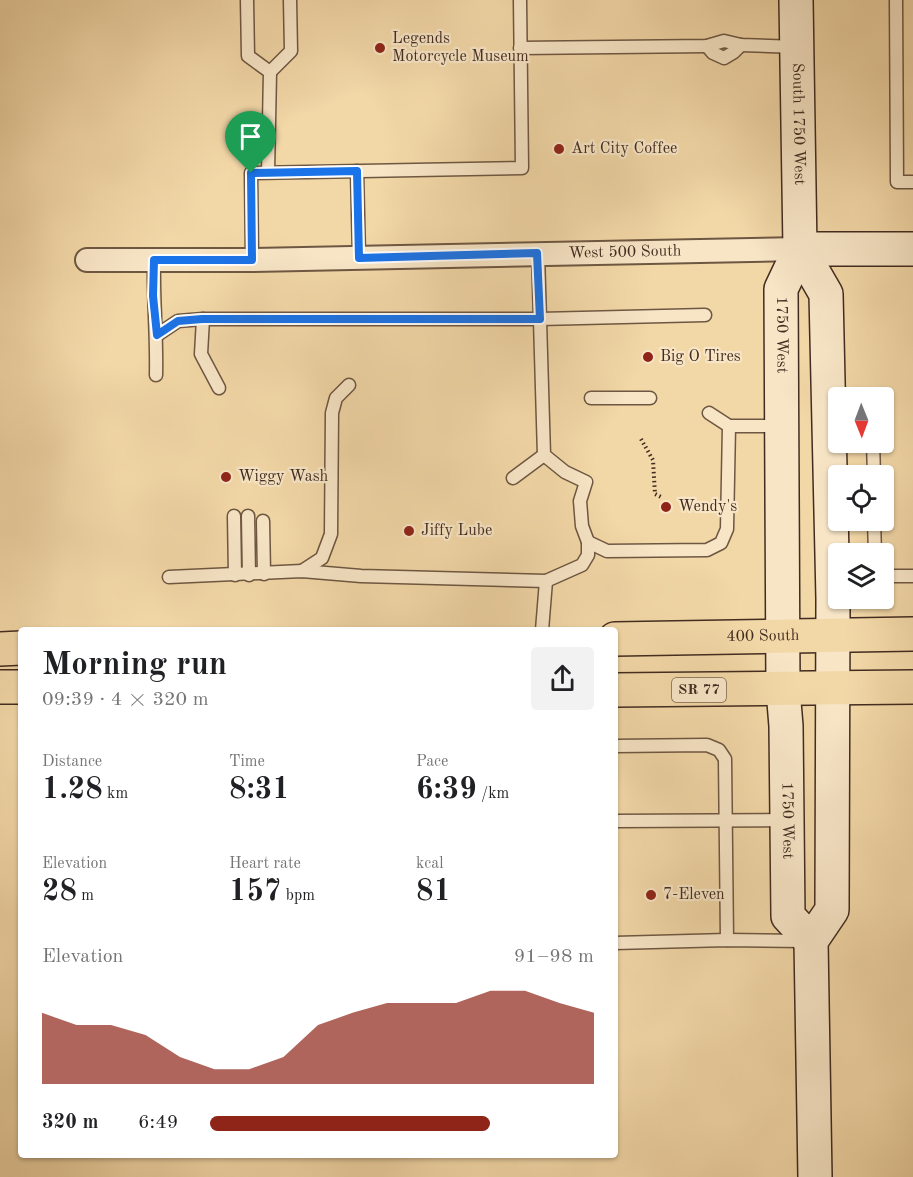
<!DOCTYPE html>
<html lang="en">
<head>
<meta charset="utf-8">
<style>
  :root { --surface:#fff; --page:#f2f2f2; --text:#202124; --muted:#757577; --accent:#8f2418 }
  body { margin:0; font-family:"Old Standard TT",serif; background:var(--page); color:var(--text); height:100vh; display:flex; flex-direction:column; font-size:22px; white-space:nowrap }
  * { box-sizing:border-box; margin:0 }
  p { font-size:20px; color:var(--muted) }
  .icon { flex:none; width:33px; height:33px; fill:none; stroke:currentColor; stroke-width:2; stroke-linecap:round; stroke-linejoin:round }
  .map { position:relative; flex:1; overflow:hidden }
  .drawer { position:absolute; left:18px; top:627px; width:600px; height:531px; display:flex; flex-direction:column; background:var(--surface); border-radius:6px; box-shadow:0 2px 4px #0004 }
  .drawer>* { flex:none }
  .needle { width:39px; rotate:179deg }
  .buttons { position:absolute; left:828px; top:387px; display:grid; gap:12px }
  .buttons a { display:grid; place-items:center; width:66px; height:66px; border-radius:6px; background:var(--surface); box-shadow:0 2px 4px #0004; font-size:30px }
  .pin { position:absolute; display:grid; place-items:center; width:51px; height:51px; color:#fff; margin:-62px -26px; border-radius:50% 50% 50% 0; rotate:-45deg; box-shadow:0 0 6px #0007 }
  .pin .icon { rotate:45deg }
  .round { display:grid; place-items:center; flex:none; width:63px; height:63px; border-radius:6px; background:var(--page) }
  .head { display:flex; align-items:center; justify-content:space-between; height:102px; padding:0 24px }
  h1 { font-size:33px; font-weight:700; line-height:45px }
  .figures { display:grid; grid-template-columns:repeat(3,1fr); gap:9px; height:102px; padding:6px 24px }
  .figures div { display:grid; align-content:center }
  .figures b { font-size:30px; font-weight:700 }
  .figures small { font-size:16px; font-weight:400 }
  .figures p { font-size:16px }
  .chart { height:168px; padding:12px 24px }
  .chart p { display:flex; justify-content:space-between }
  .chart svg { width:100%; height:108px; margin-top:6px; fill:var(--accent); opacity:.7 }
  ul { padding:0 24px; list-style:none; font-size:20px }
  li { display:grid; grid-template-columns:96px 72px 1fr; align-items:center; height:45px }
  li i { height:15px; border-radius:8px; background:var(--accent) }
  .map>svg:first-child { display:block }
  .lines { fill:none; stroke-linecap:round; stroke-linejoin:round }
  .lane-casing { stroke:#6e5742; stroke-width:15 }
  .street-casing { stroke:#6e5742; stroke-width:26 }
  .secondary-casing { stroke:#422c21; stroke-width:36 }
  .primary-casing { stroke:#422c21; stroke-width:36 }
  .path { stroke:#422c21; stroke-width:4; stroke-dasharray:1.5 3; stroke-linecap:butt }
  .lane { stroke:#f7e5c6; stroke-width:12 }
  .street { stroke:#f7e5c6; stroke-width:22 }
  .secondary { stroke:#f7e5c6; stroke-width:33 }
  .primary { stroke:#f2d7a7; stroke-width:33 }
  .route-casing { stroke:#fff; stroke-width:12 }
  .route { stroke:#1a73e8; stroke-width:8 }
  .poi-dot { fill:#8f2418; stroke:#f7e5c6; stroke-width:2 }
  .labels { text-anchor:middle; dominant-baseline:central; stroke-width:4.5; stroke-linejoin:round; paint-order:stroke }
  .shield { fill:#f7e5c6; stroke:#786452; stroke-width:1.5 }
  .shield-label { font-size:15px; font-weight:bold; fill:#422c21 }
  .poi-label { font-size:16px; fill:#422c21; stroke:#f7e5c6; text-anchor:start }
  .street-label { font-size:16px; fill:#422c21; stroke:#f7e5c6 }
</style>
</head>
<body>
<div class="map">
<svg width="913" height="1177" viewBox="0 0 913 1177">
  <rect width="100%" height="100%" fill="#f2d7a7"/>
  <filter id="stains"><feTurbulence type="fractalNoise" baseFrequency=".00333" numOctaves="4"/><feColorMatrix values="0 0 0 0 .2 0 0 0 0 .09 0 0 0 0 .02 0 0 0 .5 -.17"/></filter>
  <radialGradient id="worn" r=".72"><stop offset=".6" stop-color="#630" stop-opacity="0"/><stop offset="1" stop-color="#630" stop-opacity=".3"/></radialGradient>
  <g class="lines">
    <defs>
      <g id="lane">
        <polyline points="247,0 248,56 270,72 268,172"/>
        <polyline points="896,0 897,182 913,182"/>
        <polyline points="707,46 713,53 724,58 734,52 741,45"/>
        <polyline points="520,48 707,46 724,41 741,45 797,47"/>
        <polyline points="270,72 291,51 290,0"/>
        <polyline points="357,171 359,257"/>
        <path d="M154 260C153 298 157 336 156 375"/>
        <polyline points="252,260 251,173 522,168 520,0"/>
        <polyline points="203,319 201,354 219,388"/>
        <polyline points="157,335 178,321 203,319 540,319 705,315"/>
        <polyline points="591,398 650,398"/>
        <polyline points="709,413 729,426 781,426"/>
        <polyline points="873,442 874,476"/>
        <polyline points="513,478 544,455"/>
        <polyline points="234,516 235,575"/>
        <polyline points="248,516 249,575"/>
        <polyline points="874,520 875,554"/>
        <polyline points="263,521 264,574"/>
        <polyline points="588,542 607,551 707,550 721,543 727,529 729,426"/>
        <polyline points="302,571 322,558 331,534 332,413 336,398 349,385"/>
        <polyline points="884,573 892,576 913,576"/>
        <polyline points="169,577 302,571 361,576 546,581 582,565 588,555 588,542 582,526 580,501 586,482 565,472 544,455 538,253"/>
        <polyline points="542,630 546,581"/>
        <polyline points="615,746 707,745 719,750 725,759 727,940"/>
        <polyline points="615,821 786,820"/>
        <polyline points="615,943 727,940 804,941"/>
      </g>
      <g id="street">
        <path id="s1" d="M87 260H252L800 249"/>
      </g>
      <g id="secondary">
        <path id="s2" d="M796 0 800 249 781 289 783 690 786 726 788 916 811 941"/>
        <polyline points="800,249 826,294 833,599 832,910 811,941 815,1177"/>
        <polyline points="800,249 913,249"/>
      </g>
      <g id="primary">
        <path id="s3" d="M615 639 913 634"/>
        <polyline points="0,649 21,648"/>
        <polyline points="0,687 21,687"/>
        <polyline points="615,690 913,687"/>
      </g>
    </defs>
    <!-- lane casing -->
    <use href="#lane" class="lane-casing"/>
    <!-- street casing -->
    <use href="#street" class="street-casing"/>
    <!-- secondary casing -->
    <use href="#secondary" class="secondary-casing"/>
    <!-- primary casing -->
    <use href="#primary" class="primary-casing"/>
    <!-- path -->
    <polyline class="path" points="641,439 653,460 655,494 663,498"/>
    <!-- lane -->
    <use href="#lane" class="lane"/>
    <!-- street -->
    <use href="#street" class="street"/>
    <!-- secondary -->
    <use href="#secondary" class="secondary"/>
    <!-- primary -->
    <use href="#primary" class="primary"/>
  </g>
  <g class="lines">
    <defs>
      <polygon id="route" points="357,171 359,258 537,253 540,319 202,319 178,321 157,335 153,296 154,260 252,260 251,173"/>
    </defs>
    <!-- route casing -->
    <use href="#route" class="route-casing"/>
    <!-- route -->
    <use href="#route" class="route"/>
  </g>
  <!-- markers -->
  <g class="poi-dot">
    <circle cx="380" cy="48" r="6"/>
    <circle cx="559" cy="149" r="6"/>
    <circle cx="648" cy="357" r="6"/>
    <circle cx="226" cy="477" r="6"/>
    <circle cx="666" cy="507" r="6"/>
    <circle cx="409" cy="531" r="6"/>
    <circle cx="651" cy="895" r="6"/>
  </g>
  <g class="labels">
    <!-- shield labels -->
    <rect class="shield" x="672" y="678" width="54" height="24" rx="4.5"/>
    <g class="shield-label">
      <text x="699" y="690">SR 77</text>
    </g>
    <!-- poi labels -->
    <g class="poi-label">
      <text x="392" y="39">Legends<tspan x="392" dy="18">Motorcycle Museum</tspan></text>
      <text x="571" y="149">Art City Coffee</text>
      <text x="660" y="357">Big O Tires</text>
      <text x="238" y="477">Wiggy Wash</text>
      <text x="678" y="507">Wendy's</text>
      <text x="421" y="531">Jiffy Lube</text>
      <text x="663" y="895">7-Eleven</text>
    </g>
    <!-- street labels -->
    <g class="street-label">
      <text stroke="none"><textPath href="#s2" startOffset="124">South 1750 West</textPath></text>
      <text stroke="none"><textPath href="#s1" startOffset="538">West 500 South</textPath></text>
      <text stroke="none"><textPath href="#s2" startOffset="339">1750 West</textPath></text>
      <text stroke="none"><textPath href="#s3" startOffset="148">400 South</textPath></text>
      <text stroke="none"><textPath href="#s2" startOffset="825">1750 West</textPath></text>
    </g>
  </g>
  <rect width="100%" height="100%" filter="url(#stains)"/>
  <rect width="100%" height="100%" fill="url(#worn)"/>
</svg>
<div class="buttons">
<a><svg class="needle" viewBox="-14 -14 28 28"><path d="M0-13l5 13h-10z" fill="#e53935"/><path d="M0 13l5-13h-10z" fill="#757577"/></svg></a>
<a><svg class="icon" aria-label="locate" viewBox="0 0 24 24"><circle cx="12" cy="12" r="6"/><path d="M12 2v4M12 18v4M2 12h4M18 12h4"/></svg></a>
<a><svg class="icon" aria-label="layers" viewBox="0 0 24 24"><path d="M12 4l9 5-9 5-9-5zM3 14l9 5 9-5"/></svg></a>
</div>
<div class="pin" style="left:251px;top:173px;background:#1e9e55"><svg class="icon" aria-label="arrive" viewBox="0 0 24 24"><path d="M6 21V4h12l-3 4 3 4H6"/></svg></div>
<section class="drawer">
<div class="head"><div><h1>Morning run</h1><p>09:39 · 4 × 320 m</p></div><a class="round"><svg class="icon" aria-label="share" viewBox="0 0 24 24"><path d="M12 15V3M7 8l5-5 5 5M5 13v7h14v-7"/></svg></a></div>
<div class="figures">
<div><p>Distance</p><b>1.28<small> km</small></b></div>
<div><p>Time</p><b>8:31</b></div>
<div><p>Pace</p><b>6:39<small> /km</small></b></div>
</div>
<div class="figures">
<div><p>Elevation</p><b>28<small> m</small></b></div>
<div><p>Heart rate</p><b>157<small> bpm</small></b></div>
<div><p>kcal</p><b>81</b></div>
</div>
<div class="chart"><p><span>Elevation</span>91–98 m</p>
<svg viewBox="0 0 160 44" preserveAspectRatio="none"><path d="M0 44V15L10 20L20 20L30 24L40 33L50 38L60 38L70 33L80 20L90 15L100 11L110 11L120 11L130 6L140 6L150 11L160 15V44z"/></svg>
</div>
<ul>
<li><b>320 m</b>6:49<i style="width:73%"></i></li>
</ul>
</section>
</div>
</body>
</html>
